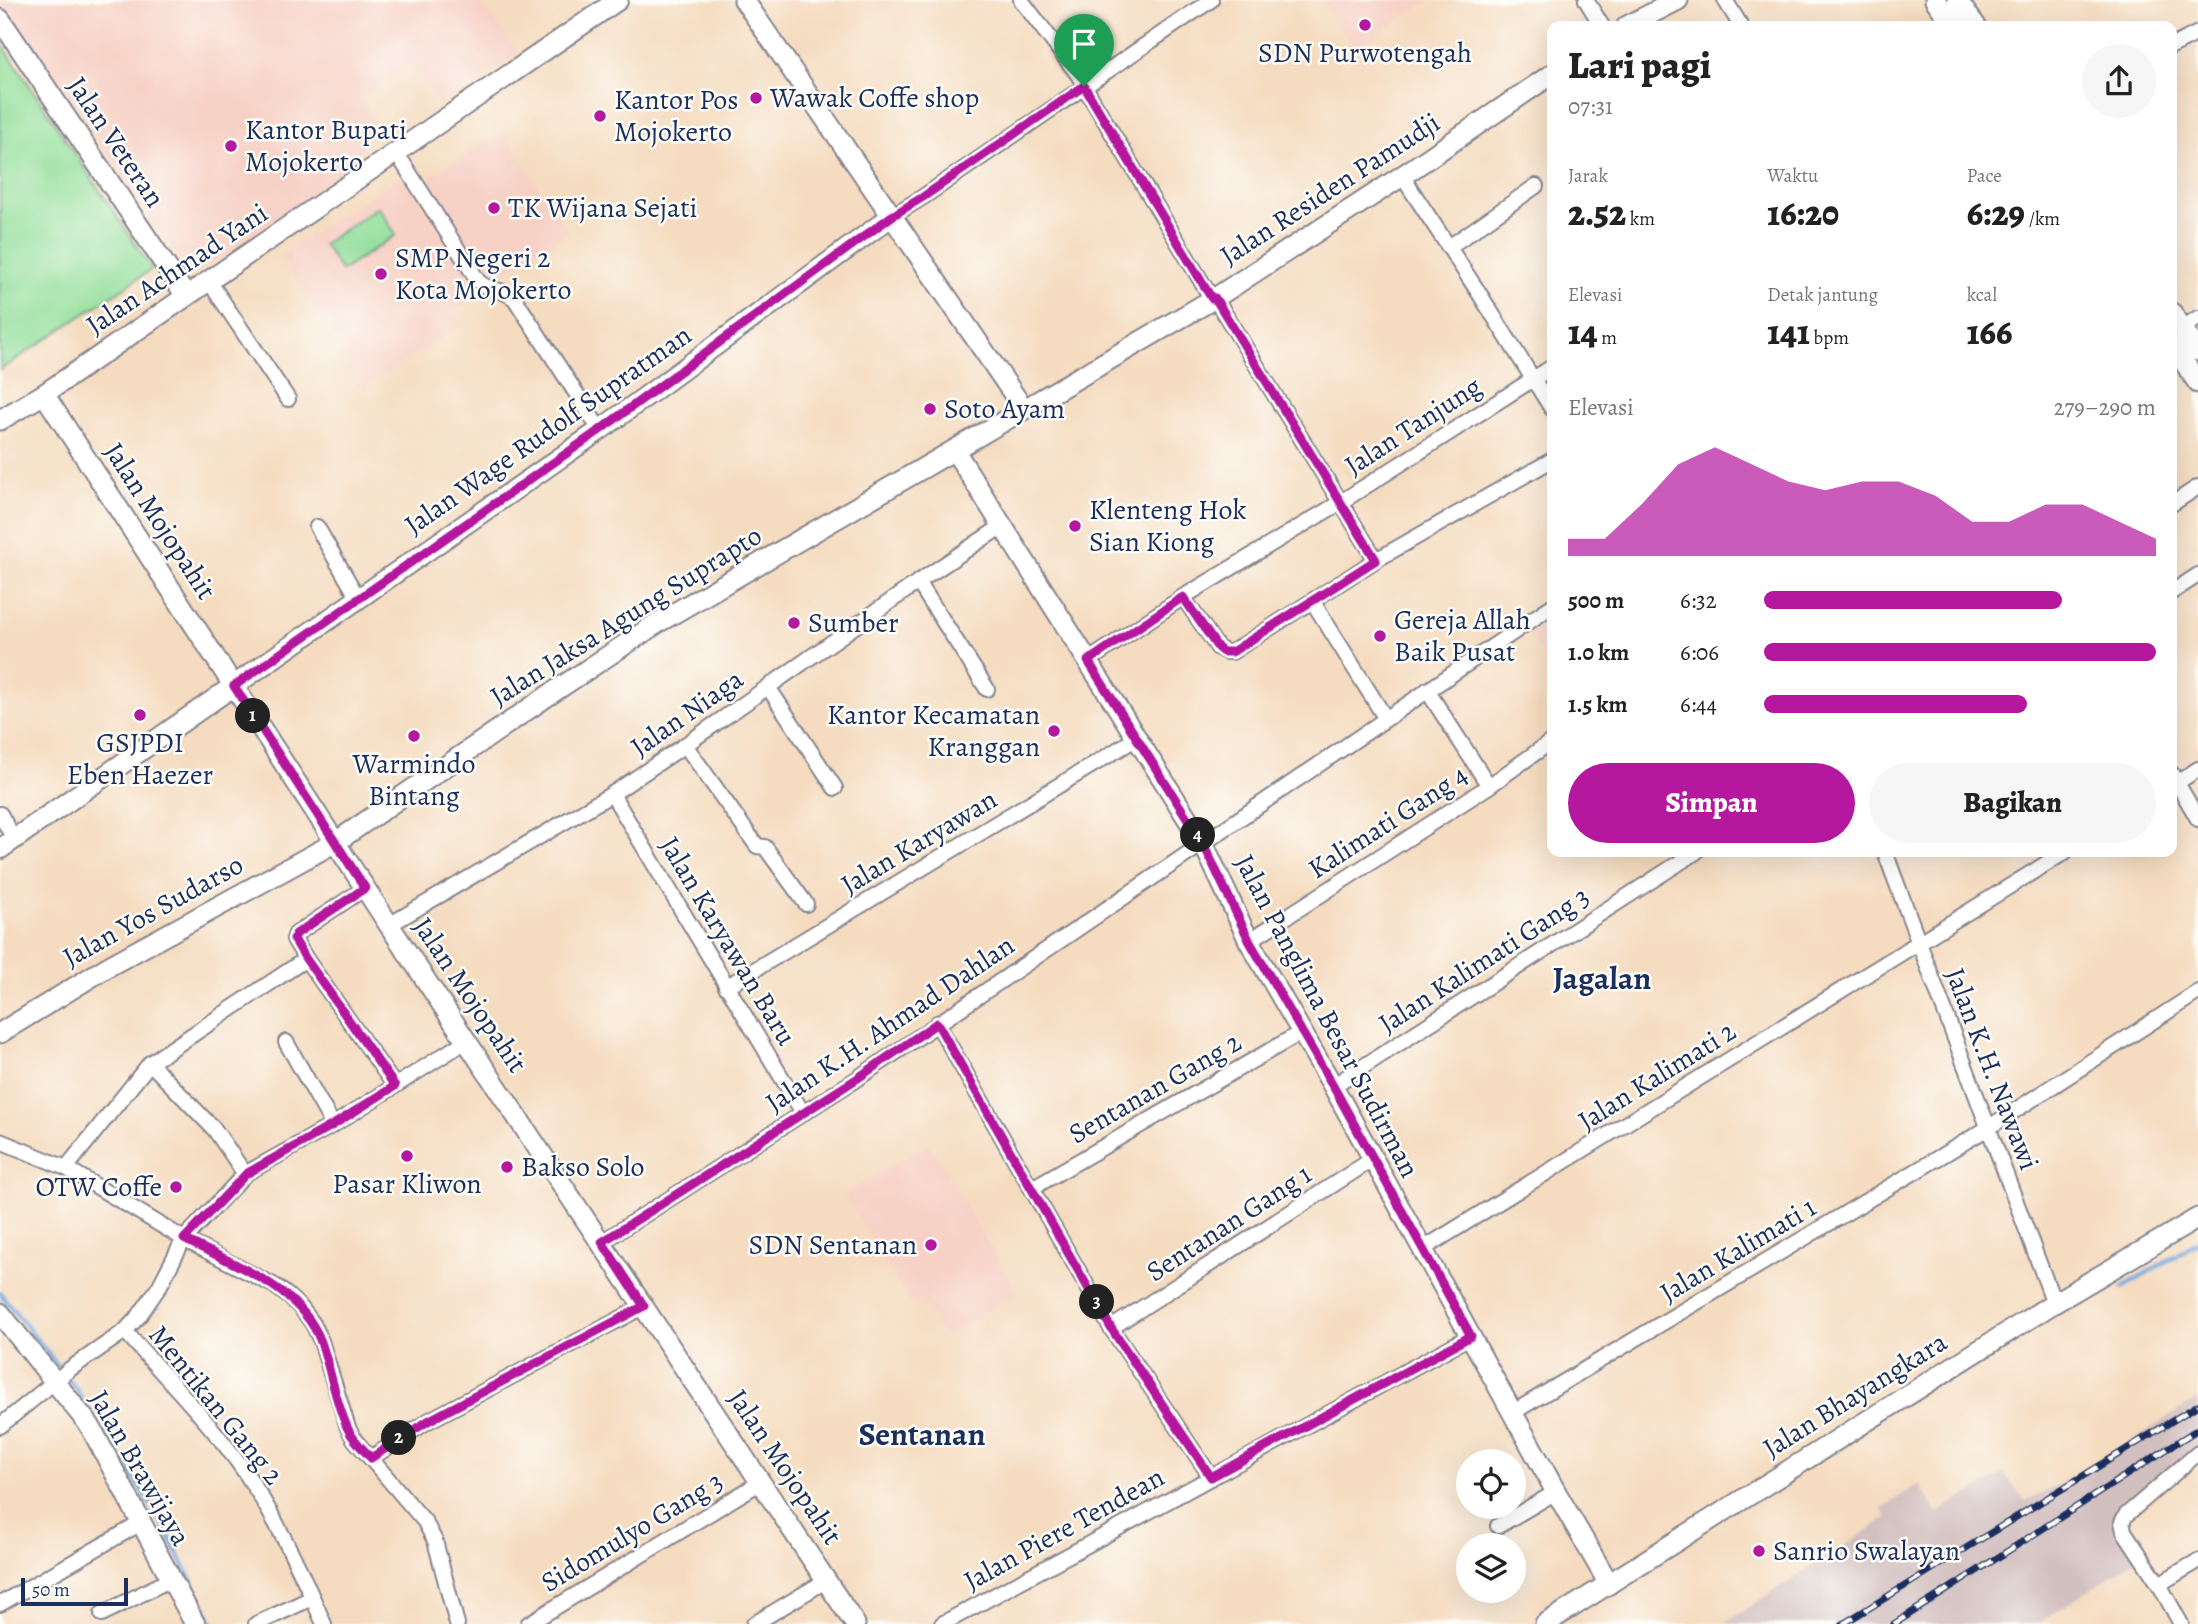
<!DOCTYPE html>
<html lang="id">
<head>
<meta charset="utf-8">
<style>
  :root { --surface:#fff; --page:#f6f6f6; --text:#222; --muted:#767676; --accent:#b5179e }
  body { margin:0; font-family:Alegreya,serif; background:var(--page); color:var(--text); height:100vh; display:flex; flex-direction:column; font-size:26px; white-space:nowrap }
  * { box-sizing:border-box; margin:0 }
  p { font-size:23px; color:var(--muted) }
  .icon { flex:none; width:38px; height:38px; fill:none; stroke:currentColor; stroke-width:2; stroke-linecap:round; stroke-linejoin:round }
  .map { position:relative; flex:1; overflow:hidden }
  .sheet { position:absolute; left:1547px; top:21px; width:630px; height:836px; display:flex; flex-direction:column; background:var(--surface); border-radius:14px; box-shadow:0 7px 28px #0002 }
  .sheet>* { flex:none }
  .buttons { position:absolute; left:1456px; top:1449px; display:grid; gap:14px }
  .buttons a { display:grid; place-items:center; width:70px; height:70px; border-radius:50%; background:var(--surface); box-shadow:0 7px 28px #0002; font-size:35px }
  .scale { position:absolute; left:21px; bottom:18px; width:107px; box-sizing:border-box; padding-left:7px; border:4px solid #1b2f5e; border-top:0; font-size:19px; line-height:24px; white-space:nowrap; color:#1b2f5e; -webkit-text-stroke:5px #fdfcf7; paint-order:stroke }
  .pin { position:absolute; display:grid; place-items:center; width:60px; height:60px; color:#fff; margin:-72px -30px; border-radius:50% 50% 50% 0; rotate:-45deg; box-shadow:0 0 7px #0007 }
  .pin .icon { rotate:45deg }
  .km { position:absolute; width:35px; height:35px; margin:-18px; border-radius:50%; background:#222; color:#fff; font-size:19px; line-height:35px; text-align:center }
  .round { display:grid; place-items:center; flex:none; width:74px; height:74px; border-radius:37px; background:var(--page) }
  .overview { display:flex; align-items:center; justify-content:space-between; height:119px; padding:0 21px }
  h1 { font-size:38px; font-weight:800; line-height:52px }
  .figures { display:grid; grid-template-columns:repeat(3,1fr); gap:10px; height:119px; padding:7px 21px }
  .figures div { display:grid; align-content:center }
  .figures b { font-size:35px; font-weight:800 }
  .figures small { font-size:19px; font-weight:400 }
  .figures p { font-size:19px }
  .chart { height:196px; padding:14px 21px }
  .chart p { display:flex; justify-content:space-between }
  .chart svg { width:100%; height:126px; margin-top:7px; fill:var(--accent); opacity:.7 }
  .cta { display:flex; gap:14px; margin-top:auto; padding:14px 21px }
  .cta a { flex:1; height:80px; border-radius:42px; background:var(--accent); color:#fff; font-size:28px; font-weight:800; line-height:80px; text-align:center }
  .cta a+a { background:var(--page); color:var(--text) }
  ul { padding:0 21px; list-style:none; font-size:23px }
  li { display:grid; grid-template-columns:112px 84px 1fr; align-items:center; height:52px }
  li i { height:18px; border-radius:9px; background:var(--accent) }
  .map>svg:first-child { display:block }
  .built { fill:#f7d1c6 }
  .industrial { fill:#d2bfbf }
  .green { fill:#94df9c; stroke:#58877d; stroke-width:2 }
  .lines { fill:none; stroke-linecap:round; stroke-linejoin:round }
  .stream { stroke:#6ea7de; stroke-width:4.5 }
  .street-casing { stroke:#88858e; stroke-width:18 }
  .secondary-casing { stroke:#88858e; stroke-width:23 }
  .street { stroke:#fff; stroke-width:14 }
  .secondary { stroke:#fff; stroke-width:19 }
  .rail-casing { stroke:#1b2f5e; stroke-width:7 }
  .rail { stroke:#fdfcf7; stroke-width:4.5; stroke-dasharray:13; stroke-linecap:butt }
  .route-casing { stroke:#fff; stroke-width:14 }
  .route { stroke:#b5179e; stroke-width:9 }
  .poi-dot { fill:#b5179e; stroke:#fdfcf7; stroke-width:2.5 }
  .labels { text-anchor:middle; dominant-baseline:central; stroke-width:5; stroke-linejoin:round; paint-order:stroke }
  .poi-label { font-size:28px; fill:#1b2f5e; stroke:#fdfcf7; text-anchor:start }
  .street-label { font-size:28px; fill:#1b2f5e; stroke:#fdfcf7 }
  .quarter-label { font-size:32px; font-weight:bold; fill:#1b2f5e; stroke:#fdfcf7 }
</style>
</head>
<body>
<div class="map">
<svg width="2198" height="1624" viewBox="0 0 2198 1624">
  <rect width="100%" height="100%" fill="#fdfcf7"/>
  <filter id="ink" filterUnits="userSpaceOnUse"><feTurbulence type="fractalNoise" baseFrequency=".0143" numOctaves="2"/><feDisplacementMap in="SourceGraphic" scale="14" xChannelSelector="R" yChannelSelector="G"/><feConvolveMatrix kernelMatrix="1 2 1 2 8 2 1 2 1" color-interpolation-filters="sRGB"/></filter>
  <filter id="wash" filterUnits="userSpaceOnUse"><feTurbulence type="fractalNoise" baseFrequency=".00686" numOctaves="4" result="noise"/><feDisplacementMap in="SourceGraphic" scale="28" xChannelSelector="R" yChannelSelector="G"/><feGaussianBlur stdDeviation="1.57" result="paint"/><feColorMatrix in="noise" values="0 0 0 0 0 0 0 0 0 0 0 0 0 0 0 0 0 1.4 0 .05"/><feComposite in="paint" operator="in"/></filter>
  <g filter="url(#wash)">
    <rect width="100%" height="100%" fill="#f5dbbf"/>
    <!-- built -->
    <g class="built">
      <polygon points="0,0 480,0 519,54 440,105 413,64 361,100 377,126 333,186 192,276 114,166"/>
      <polygon points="1322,0 1429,0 1355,50"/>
      <polygon points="503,131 568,232 485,286 420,184"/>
      <polygon points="404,175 482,294 453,312 461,325 362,389 347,367 351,363 280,255"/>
      <polygon points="1552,619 1552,669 1529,634"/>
      <polygon points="929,1143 1017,1294 945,1337 920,1299 911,1304 844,1195"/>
    </g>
    <!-- industrial -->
    <polygon class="industrial" points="2198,1398 2198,1450 2124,1513 2115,1525 2137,1559 2037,1624 1723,1624 1887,1518 1882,1508 1919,1484 1937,1513 2004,1473 2025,1501 2077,1476"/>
    <!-- green -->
    <g class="green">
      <polygon points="0,41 152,269 0,370"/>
      <polygon points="378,207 396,235 341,271 323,244"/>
    </g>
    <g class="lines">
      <!-- stream -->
      <g class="stream">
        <polyline points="2123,1287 2198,1242"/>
        <polyline points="0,1293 76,1389 92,1414"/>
        <polyline points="103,1430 163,1524 213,1624"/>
      </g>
    </g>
  </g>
  <g filter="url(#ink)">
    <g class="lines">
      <defs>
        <g id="street">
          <polyline points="1021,0 1086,85"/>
          <polyline points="1586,0 1602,26"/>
          <polyline points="1725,0 1741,26"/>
          <polyline points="2172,46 2198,33"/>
          <polyline points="1084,86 1212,299"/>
          <path d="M396 152 478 281C488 292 504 288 515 299L600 430"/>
          <polyline points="1402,176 1479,293 1552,409"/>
          <polyline points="892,216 923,197 1211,0"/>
          <polyline points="1449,247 1536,186"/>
          <polyline points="209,281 288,399"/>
          <polyline points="1215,298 1376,560"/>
          <polyline points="2182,328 2198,318"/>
          <polyline points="2172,504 2198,487"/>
          <polyline points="317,527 358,598"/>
          <polyline points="918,582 987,689"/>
          <polyline points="2172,592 2198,575"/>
          <polyline points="1183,597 1218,648 1226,652 1232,652 1376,560 1552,460"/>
          <polyline points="1313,602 1386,719"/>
          <polyline points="1088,661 1183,597 1341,502 1552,367"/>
          <polyline points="768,687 835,788"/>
          <polyline points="1427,690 1489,786"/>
          <polyline points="685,745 757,846 765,847 806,904"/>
          <polyline points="2172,774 2198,819"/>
          <polyline points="2172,786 2198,769"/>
          <polyline points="612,794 803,1113"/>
          <polyline points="0,814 14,839"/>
          <polyline points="1885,852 2054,1303"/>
          <polyline points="365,888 296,934 294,939 306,959 395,1086"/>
          <polyline points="389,925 612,794 685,745 918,582 1002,526"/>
          <polyline points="1249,941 1489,786 1552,741"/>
          <polyline points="726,987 1137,738"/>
          <polyline points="937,1023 1111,1328 1211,1477"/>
          <polyline points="286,1042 333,1125"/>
          <polyline points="150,1063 215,1130 245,1174"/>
          <polyline points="1333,1086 1696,852"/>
          <polyline points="0,1141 66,1168 184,1239 275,1286 288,1296 301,1308 313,1324 321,1341 348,1428 354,1439 425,1522 435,1541 457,1624"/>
          <polyline points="66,1168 150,1063 306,959"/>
          <polyline points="1032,1188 1302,1032"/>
          <polyline points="602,1242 858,1078 1552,606"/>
          <polyline points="1423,1249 2065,852"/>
          <polyline points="1111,1328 1373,1159"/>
          <path d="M125 1331C168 1381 222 1433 256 1489 283 1532 304 1578 324 1624"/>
          <polyline points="1512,1413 1988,1128 2198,992"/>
          <polyline points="0,1426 70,1369 125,1331 139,1316 159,1287 184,1239 245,1174 333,1125 466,1041"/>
          <polyline points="371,1458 428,1421 644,1306"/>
          <polyline points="1498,1526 1556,1492"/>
          <polyline points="2159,1584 2198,1561"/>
          <polyline points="0,1604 141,1523"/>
          <polyline points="102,1614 171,1579"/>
          <polyline points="256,1624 312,1598"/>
          <polyline points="528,1624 761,1482"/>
          <polyline points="754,1624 827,1580"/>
          <polyline points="942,1624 1471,1336"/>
          <polyline points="2181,1624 2159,1584 2124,1531 2122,1522 2126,1515 2198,1453"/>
        </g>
        <g id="secondary">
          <polyline points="744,0 1023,408"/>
          <polyline points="1935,0 1954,26"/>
          <polyline points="1957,0 1976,26"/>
          <polyline points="0,19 186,296"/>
          <polyline points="1627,26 1678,0"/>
          <polyline points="2172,313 2198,351"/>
          <polyline points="2172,344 2198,383"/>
          <polyline points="44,394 389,925 855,1624"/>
          <polyline points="0,420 44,394 618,0"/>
          <polyline points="955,451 1203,843 1249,941 1333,1086 1556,1492 1609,1584"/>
          <polyline points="0,849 600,430 892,216"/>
          <polyline points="0,1033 109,966 336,842 546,697 659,622 1215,298 1402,176 1552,74"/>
          <polyline points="0,1313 90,1426 195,1624"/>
          <polyline points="1545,1624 2054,1303 2198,1218"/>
        </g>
      </defs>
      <!-- street casing -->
      <use href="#street" class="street-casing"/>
      <!-- secondary casing -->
      <use href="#secondary" class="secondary-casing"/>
      <!-- street -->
      <use href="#street" class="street"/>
      <!-- secondary -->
      <use href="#secondary" class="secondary"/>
      <defs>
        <g id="rail">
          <polyline points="1843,1624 2198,1405"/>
          <polyline points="1894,1624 2198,1429"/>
        </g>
      </defs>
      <!-- rail casing -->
      <use href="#rail" class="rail-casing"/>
      <!-- rail -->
      <use href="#rail" class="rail"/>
    </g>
  </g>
  <g class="lines" filter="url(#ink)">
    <defs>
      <path id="route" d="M1084 86 1212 299 1215 298 1376 560 1232 652H1223L1218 648 1183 597 1088 661 1203 843 1250 942 1333 1086 1471 1336 1211 1477 1111 1328 937 1023 858 1078 602 1242 644 1306 428 1421 371 1458C363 1449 353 1440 348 1429 335 1402 331 1370 321 1342 301 1287 232 1264 184 1239L246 1174 333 1125 395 1086 306 959 294 939 296 934 365 888 234 686 600 430 892 216 923 197Z"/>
    </defs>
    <!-- route casing -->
    <use href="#route" class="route-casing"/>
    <!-- route -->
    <use href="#route" class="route"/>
  </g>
  <!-- markers -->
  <g class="poi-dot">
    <circle cx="1365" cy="25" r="7"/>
    <circle cx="756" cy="98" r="7"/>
    <circle cx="600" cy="116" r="7"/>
    <circle cx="231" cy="146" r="7"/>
    <circle cx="494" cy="208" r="7"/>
    <circle cx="381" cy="274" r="7"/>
    <circle cx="930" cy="409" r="7"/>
    <circle cx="1075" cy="526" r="7"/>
    <circle cx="794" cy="623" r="7"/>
    <circle cx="1380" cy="636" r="7"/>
    <circle cx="140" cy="715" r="7"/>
    <circle cx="1054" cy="731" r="7"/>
    <circle cx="414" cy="736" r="7"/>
    <circle cx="407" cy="1156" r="7"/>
    <circle cx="507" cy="1167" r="7"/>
    <circle cx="176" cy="1187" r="7"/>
    <circle cx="931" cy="1245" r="7"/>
    <circle cx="1759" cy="1551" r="7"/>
  </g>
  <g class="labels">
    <!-- poi labels -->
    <g class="poi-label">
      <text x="1365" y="53" text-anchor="middle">SDN Purwotengah</text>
      <text x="770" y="98">Wawak Coffe shop</text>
      <text x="614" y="100">Kantor Pos<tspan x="614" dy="32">Mojokerto</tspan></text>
      <text x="245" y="130">Kantor Bupati<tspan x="245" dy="32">Mojokerto</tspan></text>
      <text x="508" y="208">TK Wijana Sejati</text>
      <text x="395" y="258">SMP Negeri 2<tspan x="395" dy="32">Kota Mojokerto</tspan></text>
      <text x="944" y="409">Soto Ayam</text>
      <text x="1089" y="510">Klenteng Hok<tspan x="1089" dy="32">Sian Kiong</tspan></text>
      <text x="1394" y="620">Gereja Allah<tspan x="1394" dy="32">Baik Pusat</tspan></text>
      <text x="808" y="623">Sumber</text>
      <text x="1040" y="715" text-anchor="end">Kantor Kecamatan<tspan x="1040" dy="32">Kranggan</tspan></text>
      <text x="140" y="743" text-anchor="middle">GSJPDI<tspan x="140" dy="32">Eben Haezer</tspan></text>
      <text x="414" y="764" text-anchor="middle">Warmindo<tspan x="414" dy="32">Bintang</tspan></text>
      <text x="521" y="1167">Bakso Solo</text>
      <text x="407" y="1184" text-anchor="middle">Pasar Kliwon</text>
      <text x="162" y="1187" text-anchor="end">OTW Coffe</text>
      <text x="917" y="1245" text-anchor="end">SDN Sentanan</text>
      <text x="1773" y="1551">Sanrio Swalayan</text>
    </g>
    <!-- street labels -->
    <g class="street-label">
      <text transform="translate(116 142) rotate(56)">Jalan Veteran</text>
      <text transform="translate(1330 189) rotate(-33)">Jalan Residen Pamudji</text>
      <text transform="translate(177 269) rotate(-34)">Jalan Achmad Yani</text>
      <text transform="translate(1413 426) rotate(-33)">Jalan Tanjung</text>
      <text transform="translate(548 430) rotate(-35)">Jalan Wage Rudolf Supratman</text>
      <text transform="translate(160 521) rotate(57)">Jalan Mojopahit</text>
      <text transform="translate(626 616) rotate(-32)">Jalan Jaksa Agung Suprapto</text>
      <text transform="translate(687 713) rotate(-35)">Jalan Niaga</text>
      <text transform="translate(1388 822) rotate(-33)">Kalimati Gang 4</text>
      <text transform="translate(919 842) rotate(-31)">Jalan Karyawan</text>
      <text transform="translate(153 911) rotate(-29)">Jalan Yos Sudarso</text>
      <text transform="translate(728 941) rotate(59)">Jalan Karyawan Baru</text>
      <text transform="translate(1484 960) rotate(-33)">Jalan Kalimati Gang 3</text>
      <text transform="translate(470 995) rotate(56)">Jalan Mojopahit</text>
      <text transform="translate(1327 1016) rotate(62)">Jalan Panglima Besar Sudirman</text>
      <text transform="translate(890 1024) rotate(-34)">Jalan K.H. Ahmad Dahlan</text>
      <text transform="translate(1992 1069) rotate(69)">Jalan K.H. Nawawi</text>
      <text transform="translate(1657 1076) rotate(-32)">Jalan Kalimati 2</text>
      <text transform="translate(1155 1088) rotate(-30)">Sentanan Gang 2</text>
      <text transform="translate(1229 1223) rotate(-33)">Sentanan Gang 1</text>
      <text transform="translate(1738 1250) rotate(-31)">Jalan Kalimati 1</text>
      <text transform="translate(1855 1395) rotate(-32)">Jalan Bhayangkara</text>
      <text transform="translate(216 1405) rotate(51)">Mentikan Gang 2</text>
      <text transform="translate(785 1467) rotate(56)">Jalan Mojopahit</text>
      <text transform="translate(140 1468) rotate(60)">Jalan Brawijaya</text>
      <text transform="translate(1064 1529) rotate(-29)">Jalan Piere Tendean</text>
      <text transform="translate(632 1532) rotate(-31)">Sidomulyo Gang 3</text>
    </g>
    <!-- quarter labels -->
    <g class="quarter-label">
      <text x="1602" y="978">Jagalan</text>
      <text x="922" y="1434">Sentanan</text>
    </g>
  </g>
</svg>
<div class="buttons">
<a><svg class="icon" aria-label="locate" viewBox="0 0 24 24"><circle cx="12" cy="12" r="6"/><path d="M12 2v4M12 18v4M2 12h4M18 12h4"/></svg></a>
<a><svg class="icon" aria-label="layers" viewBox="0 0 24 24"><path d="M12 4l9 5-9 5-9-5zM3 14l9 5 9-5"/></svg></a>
</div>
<div class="scale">50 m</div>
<div class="pin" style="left:1084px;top:86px;background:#1e9e55"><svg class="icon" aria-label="arrive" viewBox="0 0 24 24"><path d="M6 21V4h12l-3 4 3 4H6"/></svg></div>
<b class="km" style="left:253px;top:716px">1</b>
<b class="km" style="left:399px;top:1438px">2</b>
<b class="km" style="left:1097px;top:1302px">3</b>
<b class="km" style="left:1198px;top:835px">4</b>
<section class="sheet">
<div class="overview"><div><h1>Lari pagi</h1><p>07:31</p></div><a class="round"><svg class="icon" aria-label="share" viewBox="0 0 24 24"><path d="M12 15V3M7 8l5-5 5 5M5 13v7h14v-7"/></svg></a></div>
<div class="figures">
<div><p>Jarak</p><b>2.52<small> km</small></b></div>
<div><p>Waktu</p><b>16:20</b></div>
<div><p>Pace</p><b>6:29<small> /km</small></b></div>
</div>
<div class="figures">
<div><p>Elevasi</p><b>14<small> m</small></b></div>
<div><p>Detak jantung</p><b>141<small> bpm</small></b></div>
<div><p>kcal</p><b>166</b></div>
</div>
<div class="chart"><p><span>Elevasi</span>279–290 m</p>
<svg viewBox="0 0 160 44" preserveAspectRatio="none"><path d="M0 44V38L10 38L20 26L30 12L40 6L50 12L60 18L70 21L80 18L90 18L100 23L110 32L120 32L130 26L140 26L150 32L160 38V44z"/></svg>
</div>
<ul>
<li><b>500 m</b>6:32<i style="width:76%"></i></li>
<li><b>1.0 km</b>6:06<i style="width:100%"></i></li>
<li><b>1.5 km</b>6:44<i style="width:67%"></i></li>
</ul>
<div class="cta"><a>Simpan</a><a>Bagikan</a></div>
</section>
</div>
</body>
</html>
